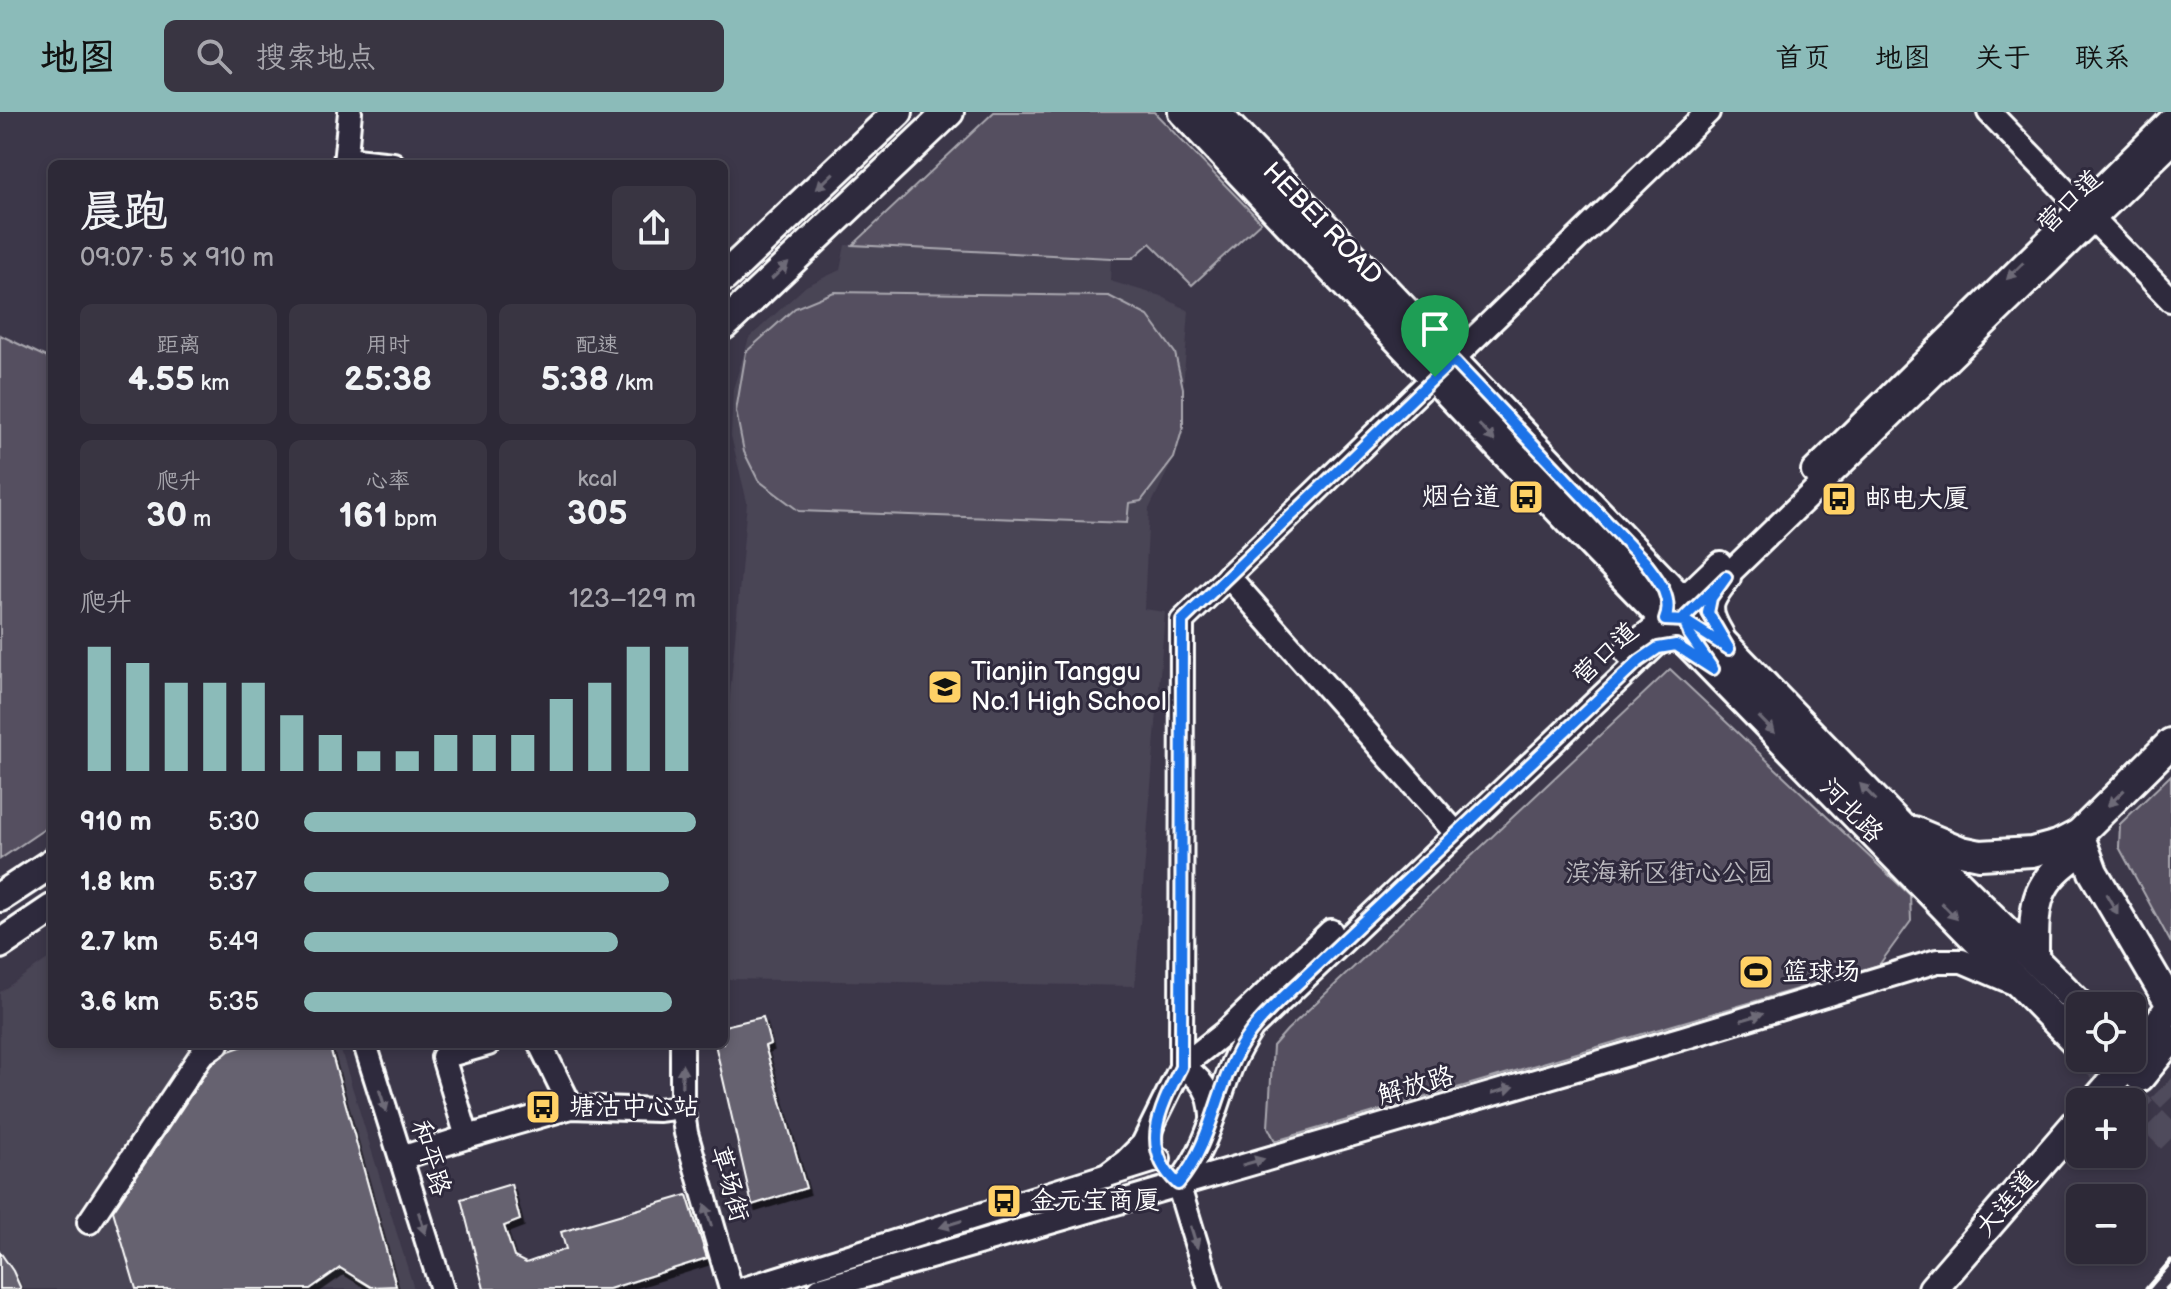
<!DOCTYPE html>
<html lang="zh">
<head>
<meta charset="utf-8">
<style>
  :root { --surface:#2d2937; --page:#393542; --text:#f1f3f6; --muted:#a7a6ad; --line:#484552; --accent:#8bbbb9 }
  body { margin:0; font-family:"Balsamiq Sans","LXGW WenKai TC",sans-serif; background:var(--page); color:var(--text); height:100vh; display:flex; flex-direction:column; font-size:30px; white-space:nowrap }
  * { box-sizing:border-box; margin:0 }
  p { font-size:26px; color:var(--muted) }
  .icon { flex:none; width:44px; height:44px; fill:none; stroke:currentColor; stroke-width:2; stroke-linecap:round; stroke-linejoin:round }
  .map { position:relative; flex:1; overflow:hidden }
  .sheet { position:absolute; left:48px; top:48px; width:680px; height:888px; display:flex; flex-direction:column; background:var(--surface); border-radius:12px; box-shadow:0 4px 12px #0003,0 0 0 2px var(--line) }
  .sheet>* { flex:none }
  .buttons { position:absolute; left:2066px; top:880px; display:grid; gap:16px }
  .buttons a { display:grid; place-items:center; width:80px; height:80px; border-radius:12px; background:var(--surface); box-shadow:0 4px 12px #0003,0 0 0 2px var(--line); font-size:40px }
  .pin { position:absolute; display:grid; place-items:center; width:68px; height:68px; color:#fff; margin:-82px -34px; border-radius:50% 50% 50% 0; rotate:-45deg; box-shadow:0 0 8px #0007 }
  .pin .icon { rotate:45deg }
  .round { display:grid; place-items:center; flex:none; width:84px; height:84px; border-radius:12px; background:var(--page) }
  .overview { display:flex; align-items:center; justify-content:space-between; height:136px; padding:0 32px }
  h1 { font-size:44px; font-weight:700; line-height:60px }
  .stats { display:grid; grid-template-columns:repeat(3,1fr); gap:12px; height:136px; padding:8px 32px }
  .stats div { display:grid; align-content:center; border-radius:12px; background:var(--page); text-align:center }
  .stats b { font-size:34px; font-weight:700 }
  .stats small { font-size:22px; font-weight:400 }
  .stats p { font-size:22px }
  .chart { height:224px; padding:16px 32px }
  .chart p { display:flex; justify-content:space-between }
  .chart svg { width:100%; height:144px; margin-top:8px; stroke:var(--accent); stroke-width:6 }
  ul { padding:0 32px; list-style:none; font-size:26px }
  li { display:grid; grid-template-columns:128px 96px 1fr; align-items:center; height:60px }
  li i { height:20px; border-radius:10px; background:var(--accent) }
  header { display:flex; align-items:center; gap:48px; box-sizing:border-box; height:112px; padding:0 40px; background:var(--accent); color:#111 }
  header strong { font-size:38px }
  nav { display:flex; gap:44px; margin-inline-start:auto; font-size:28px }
  .search { width:560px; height:72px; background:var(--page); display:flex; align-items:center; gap:20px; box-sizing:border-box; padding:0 28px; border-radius:12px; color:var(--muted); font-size:30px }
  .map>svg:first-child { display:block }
  .built { fill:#494455 }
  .green { fill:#555060; stroke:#aaa8b0; stroke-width:2 }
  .building { fill:#666270; stroke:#fff; stroke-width:2; filter:url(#shadow) }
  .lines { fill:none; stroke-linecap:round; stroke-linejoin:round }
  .major-tunnel { stroke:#504b5b; stroke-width:28; stroke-dasharray:28 14; stroke-linecap:butt }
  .minor-casing { stroke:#fff; stroke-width:28 }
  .major-casing { stroke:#fff; stroke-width:34 }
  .minor { stroke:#2f2a3d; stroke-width:22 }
  .major { stroke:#2f2a3d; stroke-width:28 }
  .rail { stroke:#fff; stroke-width:5 }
  .oneway { fill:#6d6a77 }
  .route-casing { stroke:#fff; stroke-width:16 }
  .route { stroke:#1a73e8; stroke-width:10 }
  .labels { text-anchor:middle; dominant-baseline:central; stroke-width:6; stroke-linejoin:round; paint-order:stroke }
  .street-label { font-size:26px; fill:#fff; stroke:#2f2a3d }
  .poi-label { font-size:26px; fill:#fff; stroke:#2f2a3d; text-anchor:start }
  .park-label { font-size:26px; fill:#bbb9bf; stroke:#2f2a3d }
</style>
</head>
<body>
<header>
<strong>地图</strong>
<div class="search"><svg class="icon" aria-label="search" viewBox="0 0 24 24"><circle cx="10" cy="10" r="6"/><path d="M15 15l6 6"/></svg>搜索地点</div>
<nav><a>首页</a><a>地图</a><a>关于</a><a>联系</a></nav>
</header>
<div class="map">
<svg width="2171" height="1177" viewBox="0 0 2171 1177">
  <defs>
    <filter id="shadow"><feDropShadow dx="3.5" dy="6" stdDeviation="0" flood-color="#0009"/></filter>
  </defs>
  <rect width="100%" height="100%" fill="#3c3749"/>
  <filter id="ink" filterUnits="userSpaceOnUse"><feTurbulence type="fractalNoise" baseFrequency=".0125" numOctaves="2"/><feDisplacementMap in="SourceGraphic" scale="16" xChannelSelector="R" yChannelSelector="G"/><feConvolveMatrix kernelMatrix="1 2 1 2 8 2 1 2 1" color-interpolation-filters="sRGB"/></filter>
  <g filter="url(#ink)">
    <!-- built -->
    <g class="built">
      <polygon points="845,133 1111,146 1110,169 1161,184 1189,199 1183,276 1174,346 1149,397 1144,497 1165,500 1135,874 724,867 724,651 747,390 731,324 733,277 749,226 806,174 840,158"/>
      <polygon points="52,844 52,932 339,932 414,1177 0,1177 0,880"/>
    </g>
    <!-- green -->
    <g class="green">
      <polygon points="994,0 1154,0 1261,110 1192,173 1150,131 1133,146 1111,146 853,133"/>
      <polygon points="834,180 1109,184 1148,204 1175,241 1183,276 1183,315 1174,346 1141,389 1129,391 1127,411 799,399 758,368 744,340 736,299 746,240 795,196"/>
      <polygon points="0,223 52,248 52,712 0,747"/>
      <polygon points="1670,557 1910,783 1911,809 1879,853 1275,1029 1268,1015 1273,934 1287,918"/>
      <polygon points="2171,663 2171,831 2119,735 2120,712"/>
    </g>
    <!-- building -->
    <g class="building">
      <polygon points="763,905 770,932 765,934 806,1076 752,1093 715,932 724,932 724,914"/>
      <polygon points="249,932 329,932 396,1174 371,1175 340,1156 310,1177 136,1177 113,1099 211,953 229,939"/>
      <polygon points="511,1072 520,1108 504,1114 514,1145 526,1151 566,1137 561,1120 687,1083 707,1146 609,1177 484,1177 461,1087"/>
      <polygon points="0,1140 13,1159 21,1177 0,1177"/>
    </g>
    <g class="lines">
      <!-- major-tunnel -->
      <g class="major-tunnel">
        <polyline points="2132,946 2171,986"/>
        <polyline points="2094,949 2171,1027"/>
      </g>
      <defs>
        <g id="minor">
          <polyline points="1989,0 2171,188"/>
          <polyline points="346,47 393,52"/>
          <polyline points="345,52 350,0"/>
          <polyline points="1813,359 2171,7"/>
          <polyline points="1228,464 1456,721"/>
          <polyline points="1715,475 2171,32"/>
          <polyline points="1670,499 1720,451"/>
          <polyline points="365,932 442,1177"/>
          <polyline points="488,932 443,945 467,1025 571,995 658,998 682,995"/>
          <polyline points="540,932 571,995"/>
          <polyline points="682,932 682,995 686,1021 731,1177"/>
          <polyline points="1181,955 1225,920 1331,819"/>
          <path d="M1181 955C1202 965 1211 981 1212 1004"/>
          <polyline points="401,1046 467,1025"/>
          <polyline points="1106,1064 1126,1049 1143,1032 1181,955 1182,509 1708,0"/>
          <path d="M1178 1072C1208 1037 1216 991 1233 950 1238 938 1245 927 1252 916L1659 530"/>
          <polyline points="1178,1072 1210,1177"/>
          <polyline points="89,1110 201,943 217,932"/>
          <polyline points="744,1177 1159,1047"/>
          <polyline points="820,1177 1683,926 1937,849 1962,849 2011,870"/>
        </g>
        <g id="major">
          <polyline points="1183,0 1584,424 2080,934"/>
          <polyline points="1215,0 1645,450 1900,714 2081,894"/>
          <polyline points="724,165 898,0"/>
          <polyline points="724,213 949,0"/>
          <path d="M1719 523C1703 496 1707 489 1726 465"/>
          <polyline points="1629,539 1667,510 1684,509"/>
          <polyline points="1913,719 1961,739 1980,743 2032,740 2058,733 2079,722 2171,631"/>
          <polyline points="2079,722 2093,760 2171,893"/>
          <polyline points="0,785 52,751"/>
          <polyline points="0,832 52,797"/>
          <path d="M2034 846C2034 789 2033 770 2084 737"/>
          <polyline points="2140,965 2171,927"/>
          <polyline points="2095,990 2129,951 2171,894"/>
          <polyline points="1933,1177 2080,1007"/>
        </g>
      </defs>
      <!-- minor casing -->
      <use href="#minor" class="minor-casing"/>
      <!-- major casing -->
      <use href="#major" class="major-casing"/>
      <!-- minor -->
      <use href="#minor" class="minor"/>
      <!-- major -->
      <use href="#major" class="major"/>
      <!-- rail -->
      <g class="rail">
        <polyline points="2147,1177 2171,1149"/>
        <polyline points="2167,1177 2171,1173"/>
      </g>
    </g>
    <!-- one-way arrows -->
    <defs><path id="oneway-solid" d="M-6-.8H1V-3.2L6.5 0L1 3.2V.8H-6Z" transform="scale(2)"/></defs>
    <g class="oneway">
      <use href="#oneway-solid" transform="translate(825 69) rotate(136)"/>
      <use href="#oneway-solid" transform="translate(780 159) rotate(-44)"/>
      <use href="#oneway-solid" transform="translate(2015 159) rotate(135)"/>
      <use href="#oneway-solid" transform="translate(1487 321) rotate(47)"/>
      <use href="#oneway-solid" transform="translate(1767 613) rotate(46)"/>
      <use href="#oneway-solid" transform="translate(1868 680) rotate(-134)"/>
      <use href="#oneway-solid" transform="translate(2116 686) rotate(135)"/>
      <use href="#oneway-solid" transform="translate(2112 792) rotate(60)"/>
      <use href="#oneway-solid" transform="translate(1949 799) rotate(46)"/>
      <use href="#oneway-solid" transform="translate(1752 905) rotate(-17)"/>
      <use href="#oneway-solid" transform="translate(682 964) rotate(-89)"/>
      <use href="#oneway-solid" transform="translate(1503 978) rotate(-16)"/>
      <use href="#oneway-solid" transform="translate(383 989) rotate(72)"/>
      <use href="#oneway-solid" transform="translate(1253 1050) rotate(-16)"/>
      <use href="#oneway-solid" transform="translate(708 1103) rotate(-107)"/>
      <use href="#oneway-solid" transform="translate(422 1111) rotate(73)"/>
      <use href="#oneway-solid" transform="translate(951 1112) rotate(163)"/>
      <use href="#oneway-solid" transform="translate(1194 1125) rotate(73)"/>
    </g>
  </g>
  <g class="lines" filter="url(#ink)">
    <defs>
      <path id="route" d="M1435 265 1182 509 1181 955C1161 995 1138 1036 1178 1072 1209 1035 1214 989 1234 947 1248 917 1271 897 1294 875L1639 549 1658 536 1676 533 1713 557 1689 522C1687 516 1685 511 1685 505L1726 465 1711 486 1708 501 1729 537 1685 509 1665 508C1674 486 1658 467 1645 450L1453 248 1435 265"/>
    </defs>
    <!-- route casing -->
    <use href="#route" class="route-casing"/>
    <!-- route -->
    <use href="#route" class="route"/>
  </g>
  <!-- icons -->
  <defs>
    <symbol id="bus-square" viewBox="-11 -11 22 22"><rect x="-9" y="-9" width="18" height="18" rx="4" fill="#ffd166" stroke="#2f2a3d"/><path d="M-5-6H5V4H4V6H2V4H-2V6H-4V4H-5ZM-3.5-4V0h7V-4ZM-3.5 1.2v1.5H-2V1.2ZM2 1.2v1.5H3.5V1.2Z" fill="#111"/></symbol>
    <symbol id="school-square" viewBox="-11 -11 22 22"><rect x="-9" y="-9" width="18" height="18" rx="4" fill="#ffd166" stroke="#2f2a3d"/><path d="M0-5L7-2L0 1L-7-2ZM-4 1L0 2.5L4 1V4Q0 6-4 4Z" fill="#111"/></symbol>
    <symbol id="stadium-square" viewBox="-11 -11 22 22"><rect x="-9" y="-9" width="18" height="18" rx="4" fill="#ffd166" stroke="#2f2a3d"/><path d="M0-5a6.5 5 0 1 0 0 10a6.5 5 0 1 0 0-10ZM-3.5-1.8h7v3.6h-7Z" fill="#111"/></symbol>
  </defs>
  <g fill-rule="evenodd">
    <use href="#bus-square" x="1506" y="365" width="40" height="40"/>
    <use href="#bus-square" x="1819" y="367" width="40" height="40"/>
    <use href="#school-square" x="925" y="555" width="40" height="40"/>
    <use href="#stadium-square" x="1736" y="840" width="40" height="40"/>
    <use href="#bus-square" x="523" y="975" width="40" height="40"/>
    <use href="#bus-square" x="984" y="1069" width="40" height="40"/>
  </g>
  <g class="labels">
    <!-- street labels -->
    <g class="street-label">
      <text transform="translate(2070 90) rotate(-44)">营口道</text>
      <text transform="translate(1322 112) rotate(46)">HEBEI ROAD</text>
      <text transform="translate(1606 542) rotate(-43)">营口道</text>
      <text transform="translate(1851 699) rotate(46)">河北路</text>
      <text transform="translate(1416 974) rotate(-16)">解放路</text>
      <text transform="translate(430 1046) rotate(73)">和平路</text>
      <text transform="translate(729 1072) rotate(74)">草场街</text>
      <text transform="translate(2007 1092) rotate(-49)">大连道</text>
    </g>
    <!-- poi labels -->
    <g class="poi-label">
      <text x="1500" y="385" text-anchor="end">烟台道</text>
      <text x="1865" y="387">邮电大厦</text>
      <text x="971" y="560">Tianjin Tanggu<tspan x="971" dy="30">No.1 High School</tspan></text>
      <text x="1782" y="860">篮球场</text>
      <text x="569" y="995">塘沽中心站</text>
      <text x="1030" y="1089">金元宝商厦</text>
    </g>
    <!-- park labels -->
    <g class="park-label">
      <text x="1669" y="761">滨海新区街心公园</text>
    </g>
  </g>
</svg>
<div class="buttons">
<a><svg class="icon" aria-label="locate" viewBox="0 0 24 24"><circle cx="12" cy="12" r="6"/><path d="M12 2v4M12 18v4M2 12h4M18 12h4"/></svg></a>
<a>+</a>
<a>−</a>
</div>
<div class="pin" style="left:1435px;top:265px;background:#1e9e55"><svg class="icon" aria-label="arrive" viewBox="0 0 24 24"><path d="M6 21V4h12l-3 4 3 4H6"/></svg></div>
<section class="sheet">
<div class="overview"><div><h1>晨跑</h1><p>09:07 · 5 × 910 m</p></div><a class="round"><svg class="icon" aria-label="share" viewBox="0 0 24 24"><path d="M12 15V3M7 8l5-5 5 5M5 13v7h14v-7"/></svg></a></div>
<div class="stats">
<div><p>距离</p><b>4.55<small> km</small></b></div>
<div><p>用时</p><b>25:38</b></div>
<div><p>配速</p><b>5:38<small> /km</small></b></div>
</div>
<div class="stats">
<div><p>爬升</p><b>30<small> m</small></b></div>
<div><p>心率</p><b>161<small> bpm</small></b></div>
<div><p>kcal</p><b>305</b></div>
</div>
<div class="chart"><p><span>爬升</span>123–129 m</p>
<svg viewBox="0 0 160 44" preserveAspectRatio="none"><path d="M5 44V6M15 44V11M25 44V17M35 44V17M45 44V17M55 44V27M65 44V33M75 44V38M85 44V38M95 44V33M105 44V33M115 44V33M125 44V22M135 44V17M145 44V6M155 44V6"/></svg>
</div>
<ul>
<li><b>910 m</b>5:30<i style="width:100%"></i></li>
<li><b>1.8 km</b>5:37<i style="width:93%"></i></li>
<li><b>2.7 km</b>5:49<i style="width:80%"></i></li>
<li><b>3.6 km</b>5:35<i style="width:94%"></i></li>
</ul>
</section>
</div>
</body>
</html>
